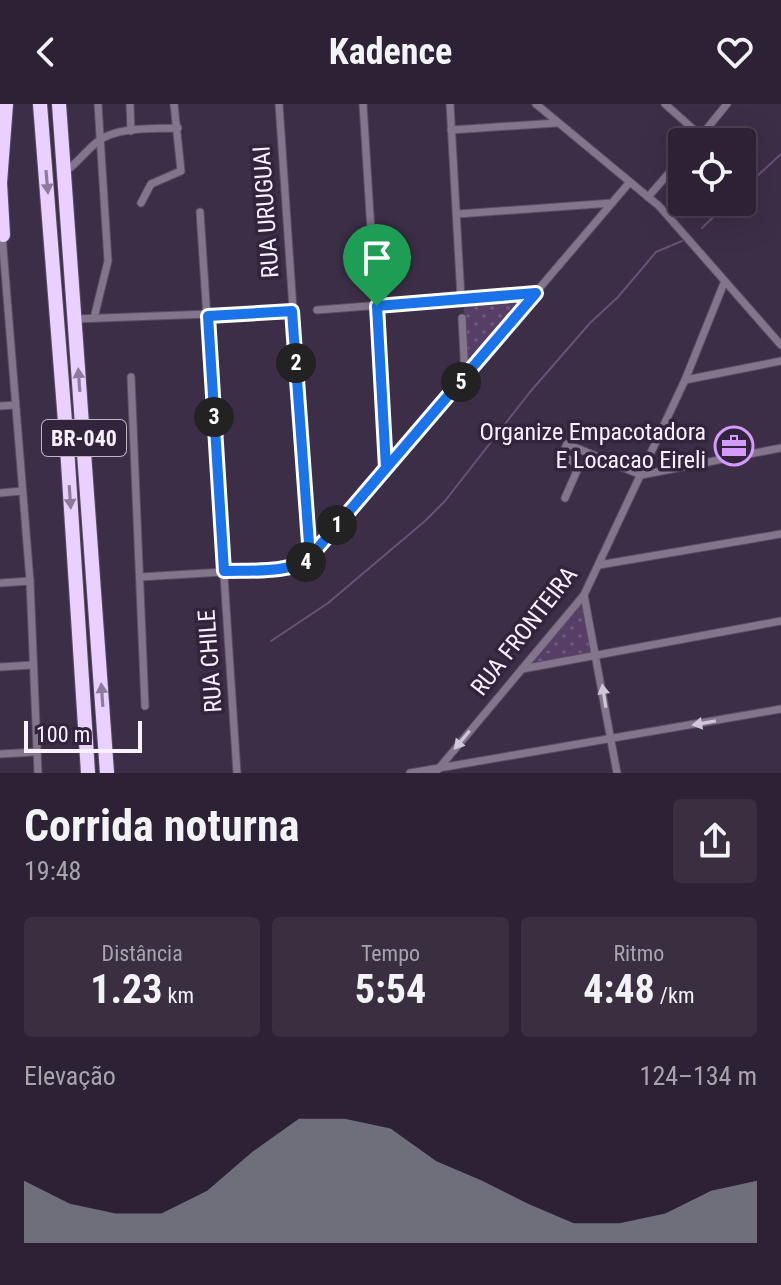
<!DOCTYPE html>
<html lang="pt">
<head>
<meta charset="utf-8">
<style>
  :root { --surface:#2d2235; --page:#392f41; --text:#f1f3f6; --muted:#a7a4ad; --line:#483f50; --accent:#8c9099 }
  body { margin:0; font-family:"Roboto Condensed",sans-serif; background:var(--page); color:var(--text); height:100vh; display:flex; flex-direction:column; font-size:30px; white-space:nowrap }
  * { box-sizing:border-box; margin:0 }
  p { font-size:26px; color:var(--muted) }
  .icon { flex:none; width:44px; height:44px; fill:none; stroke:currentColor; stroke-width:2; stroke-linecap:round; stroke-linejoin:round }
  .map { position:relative; height:669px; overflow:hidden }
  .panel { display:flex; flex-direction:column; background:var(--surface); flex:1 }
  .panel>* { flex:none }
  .controls { position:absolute; left:668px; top:24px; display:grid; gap:16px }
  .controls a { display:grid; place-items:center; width:88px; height:88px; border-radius:8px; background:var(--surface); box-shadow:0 8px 32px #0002,0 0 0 2px var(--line); font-size:40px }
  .scale { position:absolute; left:24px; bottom:20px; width:118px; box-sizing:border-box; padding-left:8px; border:4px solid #f8f1ff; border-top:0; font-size:22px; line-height:28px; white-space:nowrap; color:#f8f1ff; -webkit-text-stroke:6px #32243c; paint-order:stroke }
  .pin { position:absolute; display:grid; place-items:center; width:68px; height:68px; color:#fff; margin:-82px -34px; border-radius:50% 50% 50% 0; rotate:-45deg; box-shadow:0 0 8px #0007 }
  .pin .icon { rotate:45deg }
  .km { position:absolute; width:40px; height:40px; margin:-20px; border-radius:50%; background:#222; color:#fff; font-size:22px; line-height:40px; text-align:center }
  .round { display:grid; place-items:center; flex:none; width:84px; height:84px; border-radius:8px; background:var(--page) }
  .overview { display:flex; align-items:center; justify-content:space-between; height:136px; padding:0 24px }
  h1 { font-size:44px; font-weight:700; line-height:60px }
  .metrics { display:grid; grid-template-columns:repeat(3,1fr); gap:12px; height:136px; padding:8px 24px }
  .metrics div { display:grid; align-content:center; border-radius:8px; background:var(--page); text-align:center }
  .metrics b { font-size:40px; font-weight:700 }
  .metrics small { font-size:22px; font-weight:400 }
  .metrics p { font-size:22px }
  .chart { height:224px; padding:16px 24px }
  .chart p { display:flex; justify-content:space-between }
  .chart svg { width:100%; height:144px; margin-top:8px; fill:var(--accent); opacity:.7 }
  header { display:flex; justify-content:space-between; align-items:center; height:104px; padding:0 24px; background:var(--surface); font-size:36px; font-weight:700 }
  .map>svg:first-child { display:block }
  .park { fill:url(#park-dots) }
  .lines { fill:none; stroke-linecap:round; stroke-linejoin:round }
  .stream { stroke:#685276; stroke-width:2 }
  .street-casing { stroke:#5a4d64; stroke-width:9 }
  .highway-casing { stroke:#5a4d64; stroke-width:16 }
  .street { stroke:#82758c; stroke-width:7 }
  .highway { stroke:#e9d0fe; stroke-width:14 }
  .oneway { fill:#8e7a9d }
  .oneway2 { fill:#cfc6d7 }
  .route-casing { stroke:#fff; stroke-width:16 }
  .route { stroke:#1a73e8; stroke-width:10 }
  .labels { text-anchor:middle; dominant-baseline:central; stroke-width:7; stroke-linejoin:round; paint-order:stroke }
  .shield { fill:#32243c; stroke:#bdb4c4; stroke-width:2 }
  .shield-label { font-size:22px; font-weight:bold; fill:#f8f1ff }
  .street-label { font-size:24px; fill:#f8f1ff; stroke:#32243c }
  .poi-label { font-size:24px; fill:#f8f1ff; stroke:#32243c; text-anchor:end }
</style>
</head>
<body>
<header><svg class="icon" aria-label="back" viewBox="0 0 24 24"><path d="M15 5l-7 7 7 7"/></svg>Kadence<svg class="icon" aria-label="heart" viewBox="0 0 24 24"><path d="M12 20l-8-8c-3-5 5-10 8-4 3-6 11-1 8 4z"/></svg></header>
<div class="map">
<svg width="781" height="669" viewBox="0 0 781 669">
  <defs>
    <pattern id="park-dots" width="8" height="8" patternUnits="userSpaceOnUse" patternTransform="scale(2)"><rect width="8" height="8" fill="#563e67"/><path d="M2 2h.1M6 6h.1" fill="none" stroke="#6f5a7e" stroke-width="1.8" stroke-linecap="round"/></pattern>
  </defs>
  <rect width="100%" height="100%" fill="#3c2e47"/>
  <!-- park -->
  <g class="park">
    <polygon points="528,194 468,262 463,198"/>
    <polygon points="584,491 597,550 522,565"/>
  </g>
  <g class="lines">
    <!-- stream -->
    <g class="stream">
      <polyline points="742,86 781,50"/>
      <polyline points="702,124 729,98"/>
      <polyline points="271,537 328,499 425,417 445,397 530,288 590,219 618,193 656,148 682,137"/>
    </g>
    <defs>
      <g id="street">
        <polyline points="130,0 131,27"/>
        <polyline points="279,0 310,453"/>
        <polyline points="363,0 386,364"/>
        <polyline points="450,0 461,194"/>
        <polyline points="536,0 659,102 781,241"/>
        <polyline points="665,0 701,32"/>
        <polyline points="451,26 557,19"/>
        <polyline points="696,38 727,0"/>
        <path d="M65 68C77 59 86 47 97 38 117 22 154 25 178 24"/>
        <polyline points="648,93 682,54"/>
        <polyline points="141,99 151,80 181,67 174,0"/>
        <polyline points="200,108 237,669"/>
        <polyline points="458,110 612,99"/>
        <polyline points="2,131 30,477 38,669"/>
        <polyline points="317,206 536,189"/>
        <polyline points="94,214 108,157 98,0"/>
        <polyline points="462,214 465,272"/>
        <polyline points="75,215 292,207"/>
        <polyline points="131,273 145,602"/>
        <polyline points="685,276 781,257"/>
        <polyline points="0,302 15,301"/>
        <polyline points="0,389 22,387"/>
        <polyline points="565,394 579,362 562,351 567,340 641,371 781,344"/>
        <polyline points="599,461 781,430"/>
        <polyline points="140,473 289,464 307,457 629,79"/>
        <polyline points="0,479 30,477"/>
        <polyline points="584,491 617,669"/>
        <polyline points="0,563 33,561"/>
        <polyline points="522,565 781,517"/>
        <polyline points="0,650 36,648"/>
        <polyline points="410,669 781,605"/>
        <polyline points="435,669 584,491 685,276 724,179"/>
      </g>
      <g id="highway">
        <polyline points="40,0 67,343 88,669"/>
        <polyline points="59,0 107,669"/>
        <polyline points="3,131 0,79 6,0"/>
      </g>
    </defs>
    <!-- street casing -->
    <use href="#street" class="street-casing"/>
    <!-- highway casing -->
    <use href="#highway" class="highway-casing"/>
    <!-- street -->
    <use href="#street" class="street"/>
    <!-- highway -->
    <use href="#highway" class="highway"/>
  </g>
  <!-- one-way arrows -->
  <defs><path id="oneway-solid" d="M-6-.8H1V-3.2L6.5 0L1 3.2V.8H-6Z" transform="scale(2)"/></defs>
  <g class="oneway">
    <use href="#oneway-solid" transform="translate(47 78) rotate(85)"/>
    <use href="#oneway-solid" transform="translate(79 276) rotate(-94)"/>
    <use href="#oneway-solid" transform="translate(70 393) rotate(86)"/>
    <use href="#oneway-solid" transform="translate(102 591) rotate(-94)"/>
  </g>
  <g class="oneway2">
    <use href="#oneway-solid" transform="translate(604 592) rotate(-99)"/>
    <use href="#oneway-solid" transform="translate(704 619) rotate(170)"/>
    <use href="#oneway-solid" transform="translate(462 636) rotate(130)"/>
  </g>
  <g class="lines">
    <defs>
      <path id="route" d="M377 202 386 364 310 453 292 207 208 212 224 467C248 466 293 470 310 453 385 365 461 277 536 189L377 202"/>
    </defs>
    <!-- route casing -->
    <use href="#route" class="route-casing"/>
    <!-- route -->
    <use href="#route" class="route"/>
  </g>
  <!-- icons -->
  <defs>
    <symbol id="office-ring" viewBox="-11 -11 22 22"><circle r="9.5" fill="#32243c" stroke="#d39cfc" stroke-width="1.5"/><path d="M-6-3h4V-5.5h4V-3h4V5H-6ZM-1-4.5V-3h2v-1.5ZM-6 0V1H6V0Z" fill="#d39cfc"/></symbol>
  </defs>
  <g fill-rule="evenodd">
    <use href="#office-ring" x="712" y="320" width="44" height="44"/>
  </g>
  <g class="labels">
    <!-- shield labels -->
    <rect class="shield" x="42" y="316" width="84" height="36" rx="6"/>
    <g class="shield-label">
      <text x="84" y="334">BR-040</text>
    </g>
    <!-- street labels -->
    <g class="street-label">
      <text transform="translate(266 108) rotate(-94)">RUA URUGUAI</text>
      <text transform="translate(524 527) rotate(-52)">RUA FRONTEIRA</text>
      <text transform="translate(210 557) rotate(-94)">RUA CHILE</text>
    </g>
    <!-- poi labels -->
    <g class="poi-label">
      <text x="706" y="328">Organize Empacotadora<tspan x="706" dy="28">E Locacao Eireli</tspan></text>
    </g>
  </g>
</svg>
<div class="controls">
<a><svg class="icon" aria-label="locate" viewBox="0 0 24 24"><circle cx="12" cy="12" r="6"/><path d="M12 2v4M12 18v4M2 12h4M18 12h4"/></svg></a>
</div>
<div class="scale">100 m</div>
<div class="pin" style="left:377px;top:202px;background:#1e9e55"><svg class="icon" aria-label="arrive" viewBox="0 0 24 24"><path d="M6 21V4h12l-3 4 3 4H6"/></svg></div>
<b class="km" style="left:337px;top:421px">1</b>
<b class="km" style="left:296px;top:259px">2</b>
<b class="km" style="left:214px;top:313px">3</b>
<b class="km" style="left:306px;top:458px">4</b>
<b class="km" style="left:461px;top:278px">5</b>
</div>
<section class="panel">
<div class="overview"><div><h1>Corrida noturna</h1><p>19:48</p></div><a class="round"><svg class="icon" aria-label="share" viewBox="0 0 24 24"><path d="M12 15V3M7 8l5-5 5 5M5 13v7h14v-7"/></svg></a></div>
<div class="metrics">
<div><p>Distância</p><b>1.23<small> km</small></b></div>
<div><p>Tempo</p><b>5:54</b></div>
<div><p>Ritmo</p><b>4:48<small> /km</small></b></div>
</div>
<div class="chart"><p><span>Elevação</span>124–134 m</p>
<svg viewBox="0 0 160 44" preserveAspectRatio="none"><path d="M0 44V25L10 32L20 35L30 35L40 28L50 16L60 6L70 6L80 9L90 19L100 25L110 32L120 38L130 38L140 35L150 28L160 25V44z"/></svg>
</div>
</section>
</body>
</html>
